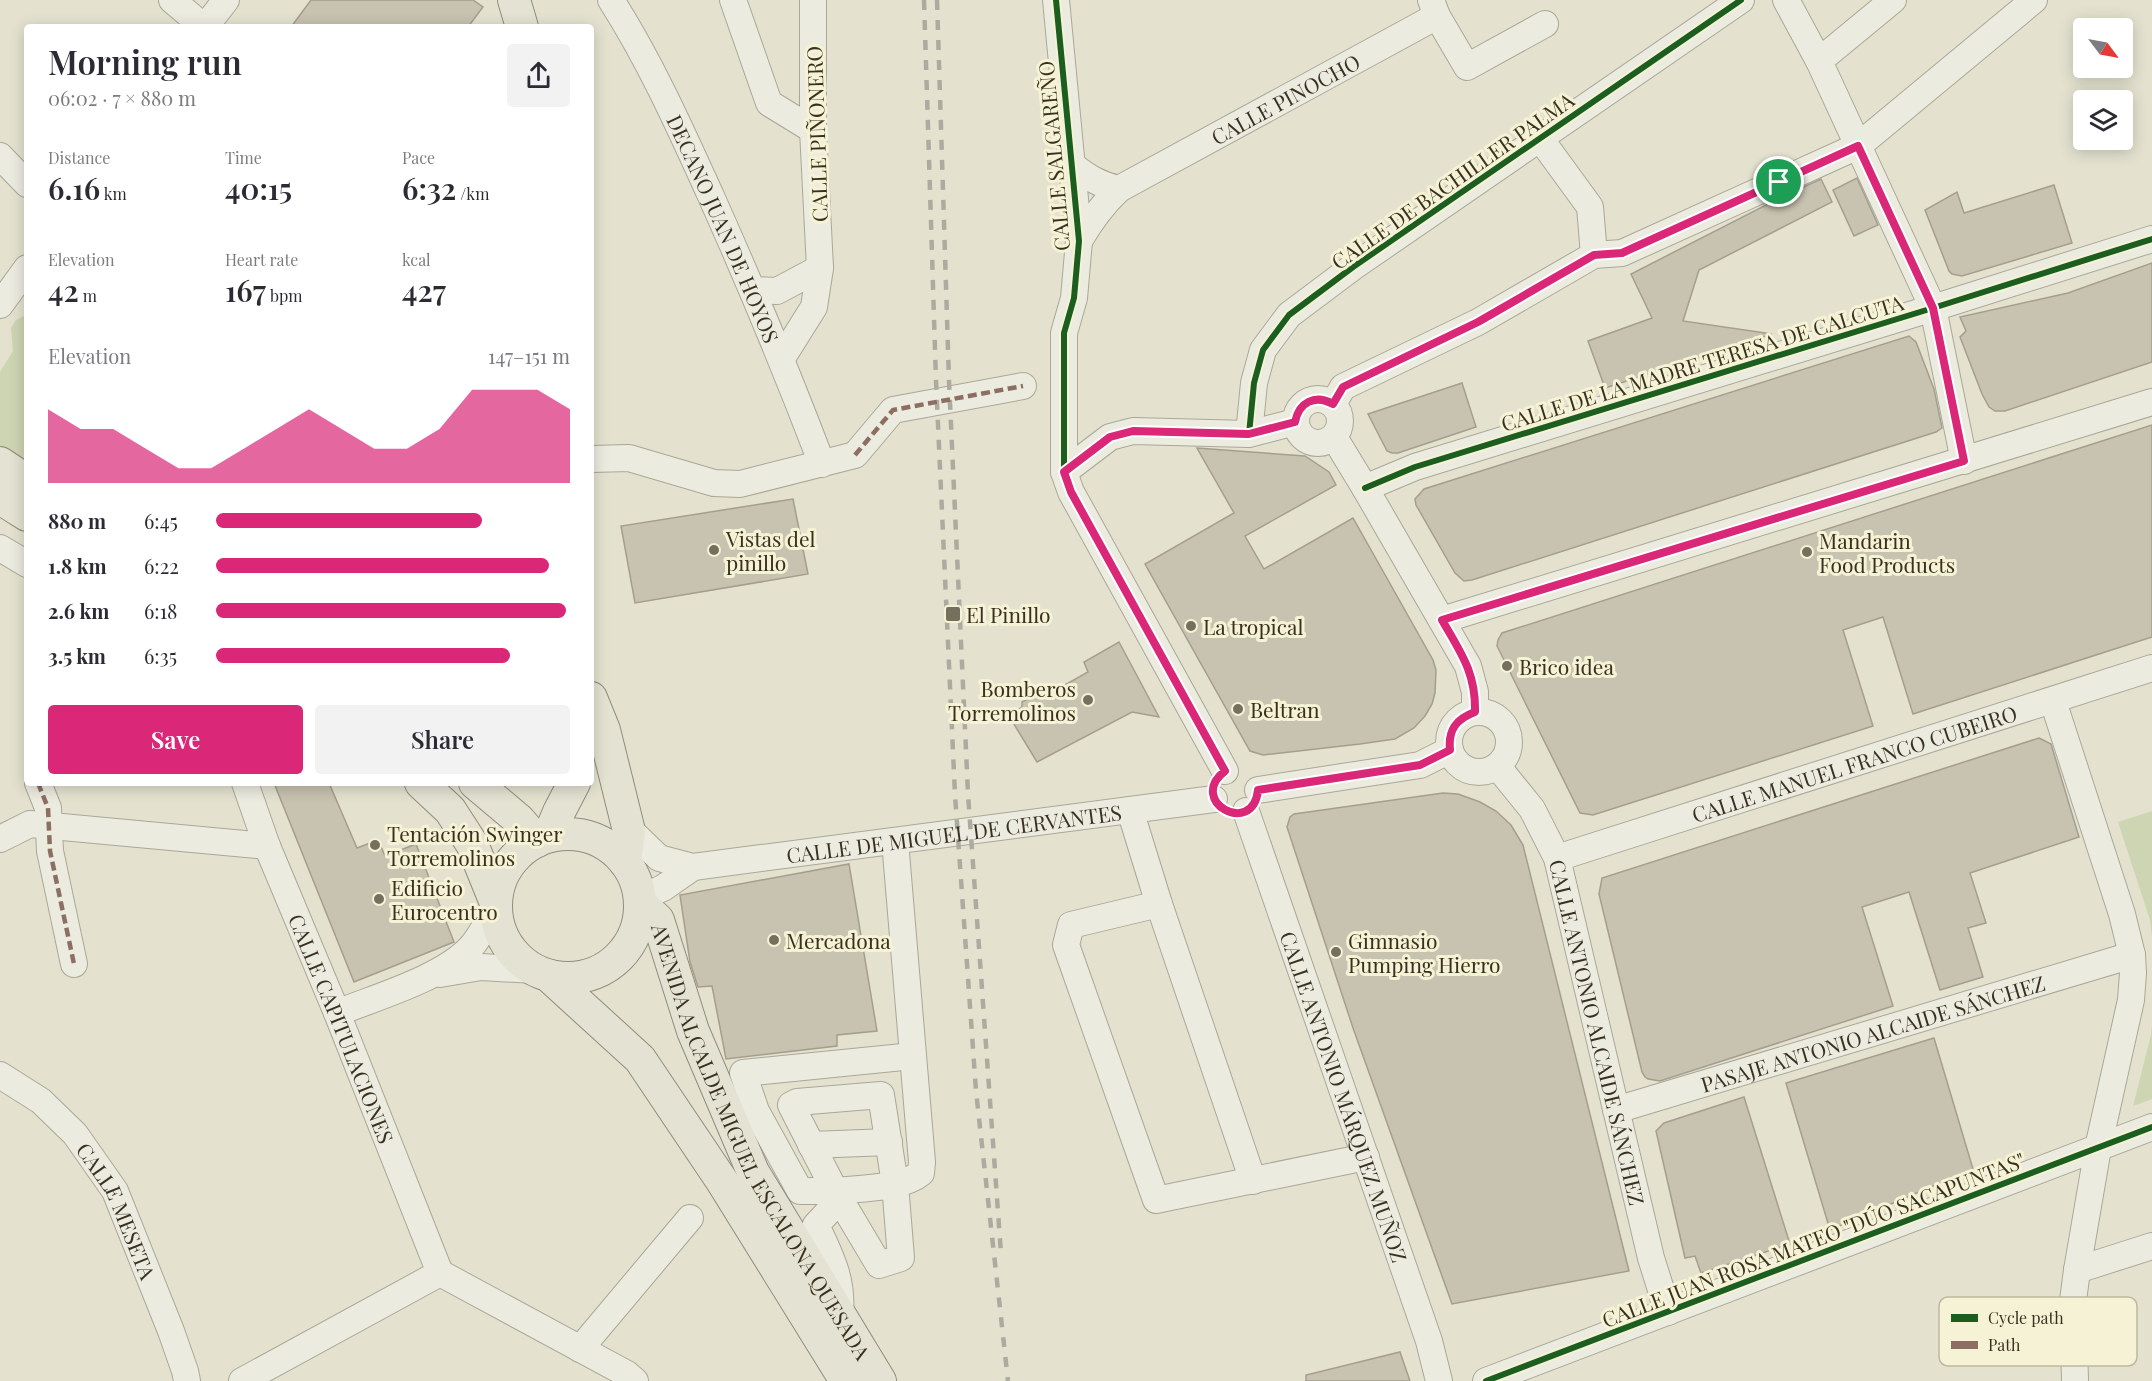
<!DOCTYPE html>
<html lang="en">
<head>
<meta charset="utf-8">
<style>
  :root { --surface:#fff; --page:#f2f2f3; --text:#2b2b33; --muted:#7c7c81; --accent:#db2777 }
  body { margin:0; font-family:"Playfair Display",serif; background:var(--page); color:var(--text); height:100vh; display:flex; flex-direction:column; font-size:22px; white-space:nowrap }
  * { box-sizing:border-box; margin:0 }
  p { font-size:20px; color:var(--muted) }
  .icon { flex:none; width:33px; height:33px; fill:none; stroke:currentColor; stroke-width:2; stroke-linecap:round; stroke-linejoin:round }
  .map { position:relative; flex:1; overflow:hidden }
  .details { position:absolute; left:24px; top:24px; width:570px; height:762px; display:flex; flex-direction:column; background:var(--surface); border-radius:6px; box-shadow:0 3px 15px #0003 }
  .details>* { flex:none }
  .needle { width:39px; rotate:122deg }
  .tools { position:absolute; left:2073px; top:18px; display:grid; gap:12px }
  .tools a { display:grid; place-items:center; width:60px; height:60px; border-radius:6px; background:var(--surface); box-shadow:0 3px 15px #0003; font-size:30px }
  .pin { position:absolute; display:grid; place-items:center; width:51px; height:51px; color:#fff; margin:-26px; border:3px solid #fff; border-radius:50%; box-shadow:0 2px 6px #0007 }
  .round { display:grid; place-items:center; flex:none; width:63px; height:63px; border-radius:6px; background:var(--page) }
  .summary { display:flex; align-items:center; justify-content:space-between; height:102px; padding:0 24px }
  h1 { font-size:33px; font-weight:600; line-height:45px }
  .metrics { display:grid; grid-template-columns:repeat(3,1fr); gap:9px; height:102px; padding:6px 24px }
  .metrics div { display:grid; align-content:center }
  .metrics b { font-size:30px; font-weight:600 }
  .metrics small { font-size:16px; font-weight:400 }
  .metrics p { font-size:16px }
  .chart { height:168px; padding:12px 24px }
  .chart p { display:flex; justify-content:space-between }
  .chart svg { width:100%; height:108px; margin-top:6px; fill:var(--accent); opacity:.7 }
  .primary-button { display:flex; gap:12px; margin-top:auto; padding:12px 24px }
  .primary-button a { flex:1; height:69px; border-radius:6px; background:var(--accent); color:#fff; font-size:24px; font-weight:600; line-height:69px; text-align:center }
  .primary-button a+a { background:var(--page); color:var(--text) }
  ul { padding:0 24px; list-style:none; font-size:20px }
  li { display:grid; grid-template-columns:96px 72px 1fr; align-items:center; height:45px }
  li i { height:15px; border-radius:8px; background:var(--accent) }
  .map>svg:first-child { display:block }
  .green { fill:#cdd5b2 }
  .building { fill:#c8c2b0; stroke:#a59e8e; stroke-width:1.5 }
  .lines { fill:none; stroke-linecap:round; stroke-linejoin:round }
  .minor-casing { stroke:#aaa797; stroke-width:28 }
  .major-casing { stroke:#8f8c7e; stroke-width:34 }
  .minor { stroke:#ecebe0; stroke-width:26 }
  .major { stroke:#e4e2d2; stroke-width:32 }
  .rail { stroke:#adaba0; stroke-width:4.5; stroke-dasharray:10 10; stroke-linecap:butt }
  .quiet { stroke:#8d6e63; stroke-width:4.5; stroke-dasharray:9 4.5; stroke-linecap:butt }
  .cycleway-casing { stroke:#f5f2d6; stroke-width:10 }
  .cycleway { stroke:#1b5e20; stroke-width:6 }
  .route-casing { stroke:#fff; stroke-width:12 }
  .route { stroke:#db2777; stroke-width:8 }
  .poi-dot { fill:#756f5d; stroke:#f5f2d6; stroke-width:2 }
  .labels { text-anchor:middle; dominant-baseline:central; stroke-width:6; stroke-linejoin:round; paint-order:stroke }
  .street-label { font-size:21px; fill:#393120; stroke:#f5f2d6 }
  .poi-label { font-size:21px; fill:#393120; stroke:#f5f2d6; text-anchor:start }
  .key { fill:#f5f2d6; stroke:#bdb89f; stroke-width:1.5 }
  .key-label { font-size:16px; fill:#393120 }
</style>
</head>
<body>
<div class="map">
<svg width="2152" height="1381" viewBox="0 0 2152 1381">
  <rect width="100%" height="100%" fill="#e4e2cf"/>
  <!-- green -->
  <g class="green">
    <polygon points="27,314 27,462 0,446 0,372 13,351 11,328 16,320"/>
    <polygon points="2152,811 2152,937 2150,920 2118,822"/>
    <polygon points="2152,1023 2152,1099 2133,1106 2151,1035"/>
  </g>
  <!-- building -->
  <g class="building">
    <polygon points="311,0 473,0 483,7 468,27 291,27"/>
    <polygon points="1857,178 1878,225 1854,236 1833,190"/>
    <polygon points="1821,179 1832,202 1699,270 1683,321 1772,334 1605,388 1588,341 1652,318 1631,274 1780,198"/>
    <polygon points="2054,185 2072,243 1962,276 1952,274 1949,271 1925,210 1957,192 1964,213"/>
    <polygon points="2152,263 2152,362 2005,411 1995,411 1989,407 1982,394 1960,337 1966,331 1960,317 2068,293"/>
    <polygon points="1909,336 1916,342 1934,389 1942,428 1936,432 1472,580 1464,581 1455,573 1416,505 1415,499 1424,489"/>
    <polygon points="1462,383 1476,427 1398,453 1392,453 1387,451 1368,414"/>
    <polygon points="2152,425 2152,637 1913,714 1883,617 1843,630 1873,726 1593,815 1580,813 1497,646 1498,640 1502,633"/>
    <polygon points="1197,448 1305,456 1329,472 1336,485 1245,536 1264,569 1353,518 1433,660 1436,670 1435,693 1432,704 1425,716 1414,728 1395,739 1360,744 1263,755 1250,751 1145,564 1234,513"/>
    <polygon points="793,499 808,574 635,603 621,526"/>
    <polygon points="1119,642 1159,717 1132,712 1037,762 1009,716 1022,707 1022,702 1030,698 1027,691 1049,694 1088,672 1084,662"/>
    <polygon points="2039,738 2051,744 2079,837 1970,873 1986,923 1968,928 1983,977 1940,990 1909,892 1862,907 1893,1006 1660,1081 1648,1079 1645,1077 1642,1072 1599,894 1602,878"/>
    <polygon points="274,783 329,783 357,848 378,840 385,856 416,844 454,942 354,982"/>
    <polygon points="1443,793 1458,794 1480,802 1496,811 1511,825 1523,845 1629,1271 1452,1304 1353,1028 1287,827 1290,817 1294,814"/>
    <polygon points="849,864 877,1031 837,1035 837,1046 726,1059 712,986 698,987 690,962 680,895"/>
    <polygon points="1934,1038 1973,1169 1830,1230 1786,1083"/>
    <polygon points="1744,1097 1790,1244 1701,1273 1695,1256 1685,1258 1656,1131 1664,1123"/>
    <polygon points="1400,1352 1410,1381 1306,1381 1306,1375"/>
  </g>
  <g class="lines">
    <defs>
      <g id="minor">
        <polyline points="172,0 204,27"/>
        <path id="s1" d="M611 0C650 61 680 128 710 194 750 283 787 372 822 464"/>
        <polyline points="733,0 769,103 813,130"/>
        <polyline points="1056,0 1079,241 1074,298 1064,333 1064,472 1071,492 1225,771"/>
        <polyline points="1431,0 1437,16 1467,67 1545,24"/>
        <polyline points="1786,0 1819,61 1933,308 1964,461"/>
        <polyline points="205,27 226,0"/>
        <polyline points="1819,61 1893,0"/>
        <polyline points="1547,148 1590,207 1594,255"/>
        <polyline points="0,156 27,184"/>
        <path d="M1071 164C1087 177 1100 185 1119 189"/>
        <path id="s2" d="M1079 241C1091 220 1102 205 1119 189L1437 16"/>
        <polyline points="753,290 777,291 820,268"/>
        <polyline points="0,305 27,268"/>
        <polyline points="782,358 814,307 820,268 813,130 813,0"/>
        <circle cx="1318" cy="421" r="22"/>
        <polyline points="1333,404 1343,387 1478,322 1594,255 1622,253 1858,146 2034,0"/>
        <polyline points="1249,434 1254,383 1263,350 1289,315 1353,267 1741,0"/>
        <polyline points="1334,437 1365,488 1468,666 1475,692 1475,712"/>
        <polyline points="591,459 629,458 714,483 740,484 855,455 893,410 1023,386"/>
        <polyline points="1064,472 1110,437 1133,431 1249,434 1295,422"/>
        <polyline points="1365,488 1415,467 1933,308 2152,239"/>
        <polyline points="0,548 27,564"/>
        <polyline points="1442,620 2152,402"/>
        <polyline points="2053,701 2122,914 2132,955 2133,973 2131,1000 2098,1148 2077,1270 2073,1301 2075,1381"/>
        <circle cx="1479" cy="742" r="30"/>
        <path id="s3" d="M1498 767 1532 809 1557 858 1651 1258 1668 1312"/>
        <polyline points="38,783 48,808 50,851 74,964"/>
        <path id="s4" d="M245 783 267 846 337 1013 440 1273"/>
        <polyline points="1258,790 1420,765 1450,750"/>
        <polyline points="1130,810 1159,904 1253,1181"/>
        <path id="s5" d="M1246 811 1429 1341 1439 1381"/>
        <path id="s6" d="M629 829 659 858 693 867 1214 799"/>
        <polyline points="0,839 30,824 267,846"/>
        <path id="s7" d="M1557 858 2152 668"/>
        <polyline points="640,898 663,888 693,867"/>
        <polyline points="1159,904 1071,925 1066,945 1156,1200 1366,1157"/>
        <polyline points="440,974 481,967 535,970"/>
        <path d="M337 1013C376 997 443 978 471 947 481 936 488 920 496 907"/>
        <path id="s8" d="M0 1075 41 1101 75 1134 115 1191 171 1331 185 1371 187 1381"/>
        <path id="s9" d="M1616 1110 2132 955"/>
        <polyline points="811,1145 889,1142"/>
        <polyline points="835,1191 800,1191 756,1111 743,1073 913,1056"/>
        <polyline points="2077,1270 2152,1246"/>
        <polyline points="440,1273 627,1374 635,1381"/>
        <path d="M840 1315C843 1279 831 1257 816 1225L830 1210 835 1191 879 1265 901 1258 895 1184 881 1095 797 1102 791 1105 835 1191C860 1188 901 1189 921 1173L922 1162 895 841"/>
        <polyline points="580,1349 690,1218"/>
        <polyline points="242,1381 440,1273"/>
        <polyline points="1486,1381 2152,1127"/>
      </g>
      <g id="major">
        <polyline points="514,0 522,27"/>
        <polyline points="0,463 27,481"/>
        <polyline points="0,498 27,515"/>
        <polyline points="591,698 604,730 629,831 625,862"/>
        <polyline points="421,783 450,810 472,844 496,903"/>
        <polyline points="475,783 519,820 537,841"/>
        <circle cx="568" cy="906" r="72"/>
        <polyline points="549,836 559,812 574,783"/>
        <path id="s10" d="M640 903 658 920 693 1031 753 1172 880 1381"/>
        <polyline points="549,976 640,1059 722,1181 846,1381"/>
      </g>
    </defs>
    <!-- minor casing -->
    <use href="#minor" class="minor-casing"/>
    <!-- major casing -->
    <use href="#major" class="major-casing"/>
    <!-- minor -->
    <use href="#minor" class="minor"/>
    <!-- major -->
    <use href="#major" class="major"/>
    <!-- rail -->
    <g class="rail">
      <polyline points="924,0 936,381 955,795 976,1091 1008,1381"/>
      <polyline points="937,0 949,381 968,794 1001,1254"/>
    </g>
    <!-- quiet -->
    <g class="quiet">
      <polyline points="855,455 893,410 1023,386"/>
      <polyline points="38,783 48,808 50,851 74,964"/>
    </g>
    <defs>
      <g id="cycleway">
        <polyline points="1056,0 1079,241 1074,298 1064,333 1064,472 1071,492 1225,771"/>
        <polyline points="1249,434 1254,383 1263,350 1289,315 1353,267 1741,0"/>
        <polyline points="1365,488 1415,467 1933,308 2152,239"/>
        <polyline points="1486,1381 2152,1127"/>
      </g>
    </defs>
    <!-- cycleway casing -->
    <use href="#cycleway" class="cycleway-casing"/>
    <!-- cycleway -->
    <use href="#cycleway" class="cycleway"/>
  </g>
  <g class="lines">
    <defs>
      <path id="route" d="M1858 146 1933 308 1964 461 1442 620C1461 653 1476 673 1475 712 1456 719 1448 730 1450 750L1420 765 1258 790C1253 838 1186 801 1225 771L1071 492 1064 472 1110 437 1133 431 1249 434 1295 422C1299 402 1315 394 1333 404L1343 387 1478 322 1594 255 1622 253Z"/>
    </defs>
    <!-- route casing -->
    <use href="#route" class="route-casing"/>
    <!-- route -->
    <use href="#route" class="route"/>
  </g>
  <!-- markers -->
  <g class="poi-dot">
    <circle cx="714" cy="550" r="6"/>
    <circle cx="1807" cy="552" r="6"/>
    <rect x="945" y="606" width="16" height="16" rx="3"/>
    <circle cx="1191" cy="626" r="6"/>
    <circle cx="1507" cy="666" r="6"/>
    <circle cx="1088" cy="700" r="6"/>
    <circle cx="1238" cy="709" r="6"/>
    <circle cx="375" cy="845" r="6"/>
    <circle cx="379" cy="899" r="6"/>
    <circle cx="774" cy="940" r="6"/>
    <circle cx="1336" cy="952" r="6"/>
  </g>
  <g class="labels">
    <!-- street labels -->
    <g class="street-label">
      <text stroke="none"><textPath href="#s2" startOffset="255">CALLE PINOCHO</textPath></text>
      <text transform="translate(816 134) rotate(-92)">CALLE PIÑONERO</text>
      <text transform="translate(1053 156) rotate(-95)">CALLE SALGAREÑO</text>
      <text transform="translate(1452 180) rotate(-35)">CALLE DE BACHILLER PALMA</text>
      <text stroke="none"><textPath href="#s1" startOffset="255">DECANO JUAN DE HOYOS</textPath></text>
      <text transform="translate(1702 362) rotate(-17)">CALLE DE LA MADRE TERESA DE CALCUTA</text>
      <text stroke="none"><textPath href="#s7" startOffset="312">CALLE MANUEL FRANCO CUBEIRO</textPath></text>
      <text stroke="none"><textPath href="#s6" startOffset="340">CALLE DE MIGUEL DE CERVANTES</textPath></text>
      <text stroke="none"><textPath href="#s4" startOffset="264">CALLE CAPITULACIONES</textPath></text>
      <text stroke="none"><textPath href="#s3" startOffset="288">CALLE ANTONIO ALCAIDE SÁNCHEZ</textPath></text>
      <text stroke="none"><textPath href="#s9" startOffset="268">PASAJE ANTONIO ALCAIDE SÁNCHEZ</textPath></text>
      <text stroke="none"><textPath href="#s5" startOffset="302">CALLE ANTONIO MÁRQUEZ MUÑOZ</textPath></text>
      <text stroke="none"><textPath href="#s10" startOffset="270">AVENIDA ALCALDE MIGUEL ESCALONA QUESADA</textPath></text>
      <text stroke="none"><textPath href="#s8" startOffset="184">CALLE MESETA</textPath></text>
      <text transform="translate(1813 1239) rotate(-21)">CALLE JUAN ROSA MATEO "DÚO SACAPUNTAS"</text>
    </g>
    <!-- poi labels -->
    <g class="poi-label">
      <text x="726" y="538">Vistas del<tspan x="726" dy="24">pinillo</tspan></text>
      <text x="1819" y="540">Mandarin<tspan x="1819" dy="24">Food Products</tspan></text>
      <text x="966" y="614">El Pinillo</text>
      <text x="1203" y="626">La tropical</text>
      <text x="1519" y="666">Brico idea</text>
      <text x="1076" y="688" text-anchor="end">Bomberos<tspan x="1076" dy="24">Torremolinos</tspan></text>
      <text x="1250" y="709">Beltran</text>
      <text x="387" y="833">Tentación Swinger<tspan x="387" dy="24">Torremolinos</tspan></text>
      <text x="391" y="887">Edificio<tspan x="391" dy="24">Eurocentro</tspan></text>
      <text x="786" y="940">Mercadona</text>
      <text x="1348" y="940">Gimnasio<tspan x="1348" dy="24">Pumping Hierro</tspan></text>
    </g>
  </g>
  <!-- legend -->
  <rect x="1939" y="1297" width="198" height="69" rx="9" class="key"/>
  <rect x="1951" y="1314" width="27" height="8" fill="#1b5e20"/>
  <rect x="1951" y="1341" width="27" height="8" fill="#8d6e63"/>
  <g class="key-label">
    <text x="1988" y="1324">Cycle path</text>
    <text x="1988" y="1351">Path</text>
  </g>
</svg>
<div class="tools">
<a><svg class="needle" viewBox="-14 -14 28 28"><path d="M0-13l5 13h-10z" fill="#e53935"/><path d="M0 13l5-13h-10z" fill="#7c7c81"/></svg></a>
<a><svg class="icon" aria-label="layers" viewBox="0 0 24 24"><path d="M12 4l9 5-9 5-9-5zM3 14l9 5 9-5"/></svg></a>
</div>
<div class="pin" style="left:1779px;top:182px;background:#1e9e55"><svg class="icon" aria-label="arrive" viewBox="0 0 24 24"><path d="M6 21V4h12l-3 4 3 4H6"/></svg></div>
<section class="details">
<div class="summary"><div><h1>Morning run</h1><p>06:02 · 7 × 880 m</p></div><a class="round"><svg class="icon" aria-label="share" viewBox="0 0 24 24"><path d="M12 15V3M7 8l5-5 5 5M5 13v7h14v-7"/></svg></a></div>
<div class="metrics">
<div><p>Distance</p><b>6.16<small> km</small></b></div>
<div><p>Time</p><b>40:15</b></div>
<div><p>Pace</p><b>6:32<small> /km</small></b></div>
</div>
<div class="metrics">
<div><p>Elevation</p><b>42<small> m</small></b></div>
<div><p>Heart rate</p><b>167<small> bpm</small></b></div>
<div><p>kcal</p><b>427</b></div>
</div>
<div class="chart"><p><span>Elevation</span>147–151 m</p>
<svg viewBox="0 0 160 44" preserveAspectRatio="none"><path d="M0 44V14L10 22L20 22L30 30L40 38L50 38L60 30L70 22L80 14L90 22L100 30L110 30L120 22L130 6L140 6L150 6L160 14V44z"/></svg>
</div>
<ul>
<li><b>880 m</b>6:45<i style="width:75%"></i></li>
<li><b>1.8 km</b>6:22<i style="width:94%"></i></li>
<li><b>2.6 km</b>6:18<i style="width:99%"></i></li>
<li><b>3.5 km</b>6:35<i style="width:83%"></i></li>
</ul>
<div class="primary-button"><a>Save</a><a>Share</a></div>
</section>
</div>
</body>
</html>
